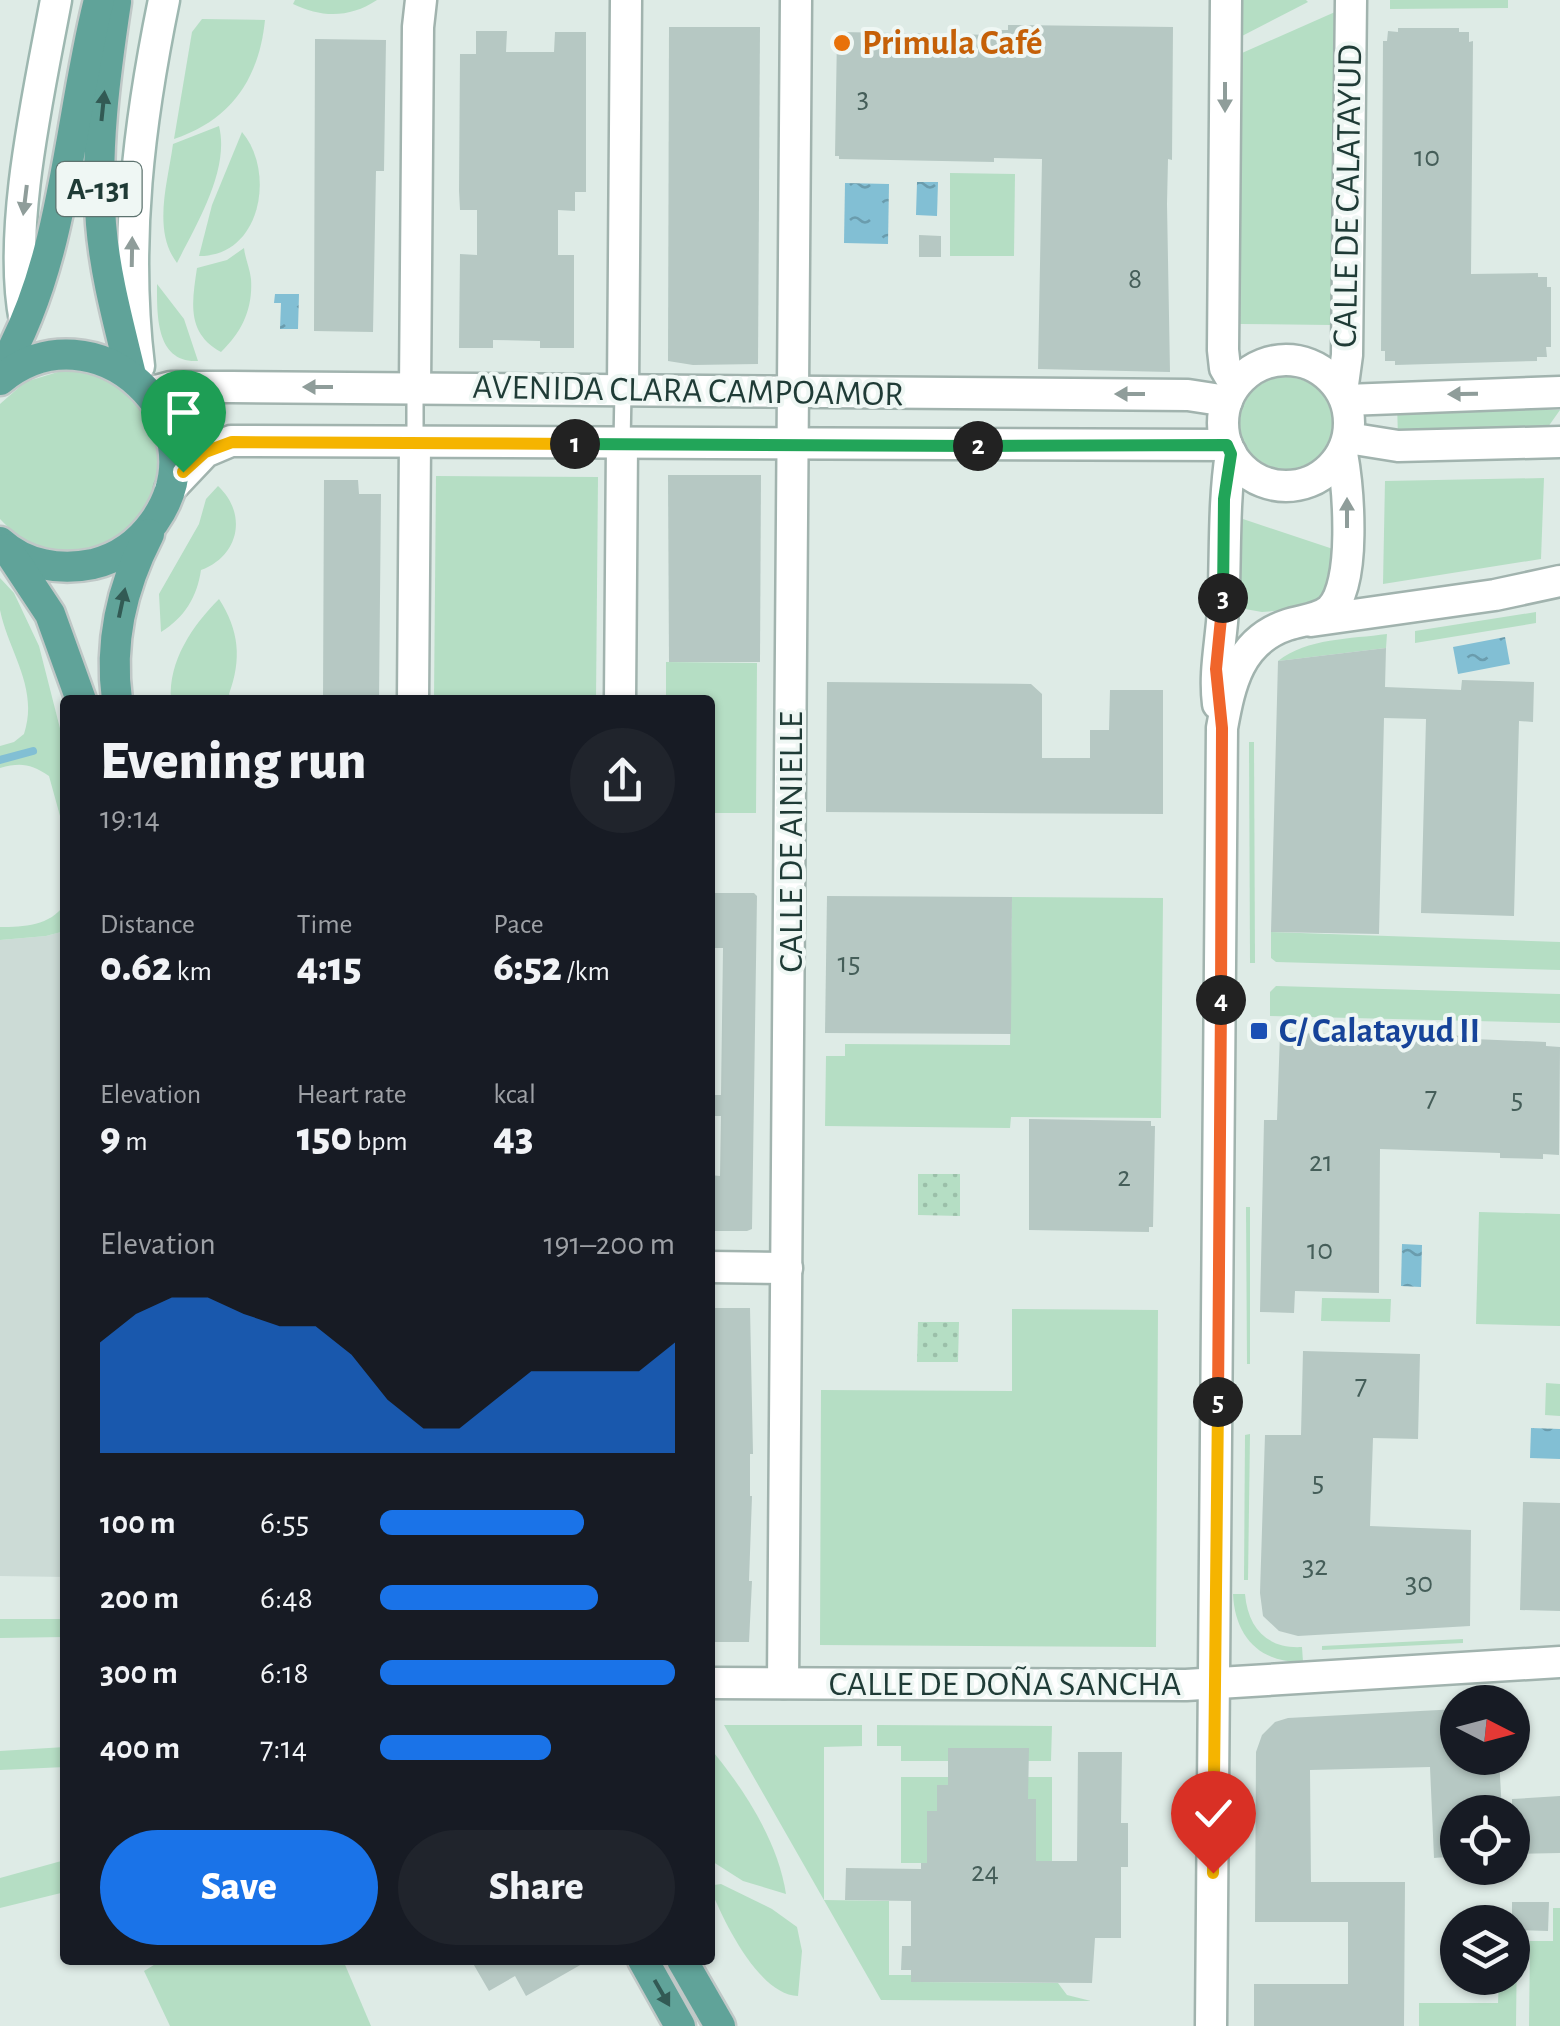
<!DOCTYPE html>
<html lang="en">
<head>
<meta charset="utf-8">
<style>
  :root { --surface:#171b24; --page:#20242c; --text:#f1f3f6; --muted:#9ea1a6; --accent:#1a73e8 }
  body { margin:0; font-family:"Alegreya Sans",sans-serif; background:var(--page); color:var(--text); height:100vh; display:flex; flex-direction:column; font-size:38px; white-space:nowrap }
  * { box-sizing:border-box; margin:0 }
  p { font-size:32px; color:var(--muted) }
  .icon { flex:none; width:55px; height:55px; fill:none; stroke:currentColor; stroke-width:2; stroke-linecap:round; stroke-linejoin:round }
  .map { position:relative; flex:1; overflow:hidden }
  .panel { position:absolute; left:60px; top:695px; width:655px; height:1270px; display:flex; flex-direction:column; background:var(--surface); border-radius:10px; box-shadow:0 2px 8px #0004 }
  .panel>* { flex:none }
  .needle { width:65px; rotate:96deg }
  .buttons { position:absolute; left:1440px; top:1685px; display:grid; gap:20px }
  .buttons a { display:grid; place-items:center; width:90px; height:90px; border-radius:50%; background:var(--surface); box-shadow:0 2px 8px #0004; font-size:50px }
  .pin { position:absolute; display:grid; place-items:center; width:85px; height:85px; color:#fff; margin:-102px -42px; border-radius:50% 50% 50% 0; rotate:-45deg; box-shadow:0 0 10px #0007 }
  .pin .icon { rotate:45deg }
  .km { position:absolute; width:50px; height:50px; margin:-25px; border-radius:50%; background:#222; color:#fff; font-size:28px; line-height:50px; text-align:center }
  .round { display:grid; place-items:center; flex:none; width:105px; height:105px; border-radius:52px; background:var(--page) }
  .summary { display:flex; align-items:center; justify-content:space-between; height:170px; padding:0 40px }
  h1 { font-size:55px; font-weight:800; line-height:75px }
  .metrics { display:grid; grid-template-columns:repeat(3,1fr); gap:15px; height:170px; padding:10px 40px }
  .metrics div { display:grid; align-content:center }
  .metrics b { font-size:42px; font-weight:800 }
  .metrics small { font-size:28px; font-weight:400 }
  .metrics p { font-size:28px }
  .chart { height:280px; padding:20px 40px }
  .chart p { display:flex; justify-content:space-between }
  .chart svg { width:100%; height:180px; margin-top:10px; fill:var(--accent); opacity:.7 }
  .cta { display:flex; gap:20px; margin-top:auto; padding:20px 40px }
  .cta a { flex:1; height:115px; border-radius:60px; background:var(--accent); color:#fff; font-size:40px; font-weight:800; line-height:115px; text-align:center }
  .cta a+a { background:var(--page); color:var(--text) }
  ul { padding:0 40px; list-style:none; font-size:32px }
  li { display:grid; grid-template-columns:160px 120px 1fr; align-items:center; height:75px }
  li i { height:25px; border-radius:12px; background:var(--accent) }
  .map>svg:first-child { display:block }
  .built { fill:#ccdbd6 }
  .green { fill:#b5dec4 }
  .park { fill:url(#park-dots) }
  .water { fill:url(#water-ripples) }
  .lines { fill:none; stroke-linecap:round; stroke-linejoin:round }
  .stream { stroke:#82bfd4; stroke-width:8 }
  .building { fill:#b6c8c3 }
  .service-casing { stroke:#a1b3ae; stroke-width:20 }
  .minor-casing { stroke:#a1b3ae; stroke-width:35 }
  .secondary-casing { stroke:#9db7b0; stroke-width:35 }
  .primary-casing { stroke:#c0c8c7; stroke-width:35 }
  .service { stroke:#fff; stroke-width:15 }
  .minor { stroke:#fff; stroke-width:30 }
  .secondary { stroke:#fff; stroke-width:30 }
  .primary { stroke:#60a399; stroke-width:30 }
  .oneway { fill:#8f9d9a }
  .oneway2 { fill:#325a54 }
  .split-1-casing { stroke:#fff; stroke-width:20 }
  .split-2-casing { stroke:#fff; stroke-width:20 }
  .split-3-casing { stroke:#fff; stroke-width:20 }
  .split-4-casing { stroke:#fff; stroke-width:20 }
  .split-5-casing { stroke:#fff; stroke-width:20 }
  .split-6-casing { stroke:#fff; stroke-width:20 }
  .split-1 { stroke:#f5b400; stroke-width:12 }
  .split-2 { stroke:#22a559; stroke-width:12 }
  .split-3 { stroke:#22a559; stroke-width:12 }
  .split-4 { stroke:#f0652b; stroke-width:12 }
  .split-5 { stroke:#f0652b; stroke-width:12 }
  .split-6 { stroke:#f5b400; stroke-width:12 }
  .food-dot { fill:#e8710a; stroke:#eff7f4; stroke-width:4 }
  .transit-dot { fill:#1a4fb4; stroke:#eff7f4; stroke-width:4 }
  .labels { text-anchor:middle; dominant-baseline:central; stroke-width:8; stroke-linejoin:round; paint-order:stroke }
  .number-label { font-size:30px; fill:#455e59 }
  .shield { fill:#eff7f4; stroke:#5d736f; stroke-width:2.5 }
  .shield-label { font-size:32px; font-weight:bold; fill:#1f3b36 }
  .food-label { font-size:35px; font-weight:bold; fill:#c56008; stroke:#eff7f4; text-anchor:start }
  .street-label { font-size:35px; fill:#1f3b36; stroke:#eff7f4 }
  .transit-label { font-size:35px; font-weight:bold; fill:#164399; stroke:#eff7f4; text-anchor:start }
</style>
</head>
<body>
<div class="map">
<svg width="1560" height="2026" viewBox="0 0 1560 2026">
  <defs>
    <pattern id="park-dots" width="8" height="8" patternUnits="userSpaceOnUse" patternTransform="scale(2.5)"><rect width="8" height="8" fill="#b5dec4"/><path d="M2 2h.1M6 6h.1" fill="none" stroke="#9bbfa9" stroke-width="1.8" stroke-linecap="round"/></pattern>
    <pattern id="water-ripples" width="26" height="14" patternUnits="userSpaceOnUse" patternTransform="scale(2.5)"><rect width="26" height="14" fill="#82bfd4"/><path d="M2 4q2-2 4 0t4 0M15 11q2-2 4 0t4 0" fill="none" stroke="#6a9cad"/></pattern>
  </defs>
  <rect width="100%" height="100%" fill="#deebe6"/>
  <!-- built -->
  <polygon class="built" points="65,931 65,1577 0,1576 0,940 46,936"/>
  <!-- green -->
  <g class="green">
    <path d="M295 0H377C350 18 322 18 293 4Z"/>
    <polygon points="1242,0 1306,0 1308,2 1242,36"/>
    <polygon points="1390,0 1508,0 1508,8 1390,9"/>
    <polygon points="1335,12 1331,325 1240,324 1242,53"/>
    <path d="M202 19 265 20C259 79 231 120 174 139L192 32Z"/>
    <path d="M219 126C230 170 196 225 177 263 152 230 168 182 173 144Z"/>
    <path d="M242 132C276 172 261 257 199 256L212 205Z"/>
    <polygon points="950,173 1015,174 1014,256 950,256"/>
    <path d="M244 248C245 258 250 269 251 279 253 309 242 332 221 352 186 333 192 302 197 268L227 260Z"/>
    <path d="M157 284 184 319 198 361C156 363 157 316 157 284Z"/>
    <path d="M61 371C94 371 120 380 140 408 207 502 79 605 0 519V404L25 382Z"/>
    <circle cx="1286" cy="423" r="46"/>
    <polygon points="1527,401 1527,410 1560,410 1543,434 1398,437 1397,404"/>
    <polygon points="436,476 598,477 596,700 434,700"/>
    <polygon points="1544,478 1541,559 1383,584 1385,481"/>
    <path d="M218 486C248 514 239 556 201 570 197 597 185 617 161 632L159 594 199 524 206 499Z"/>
    <polygon points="1240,518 1333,549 1331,591 1311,608 1262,612 1245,609 1238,594"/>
    <path d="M0 578 14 593 39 646 65 748V834L49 776C31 764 21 762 0 768V746L14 742 24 734C39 688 9 653 0 610 0 600 0 588 0 578Z"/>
    <path d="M219 599C239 630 242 659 229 694L232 700H171C168 661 193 625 219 599Z"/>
    <polygon points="1536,612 1536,623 1415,643 1415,631"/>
    <path d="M1387 634 1386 648 1278 661C1307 638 1351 639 1387 634Z"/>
    <polygon points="666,662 757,663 756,813 710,813 710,700 666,700"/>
    <polygon points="1249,742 1254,742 1255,963 1250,963"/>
    <polygon points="1012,897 1163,898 1161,1118 1011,1117 1010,1128 825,1126 826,1056 845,1056 845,1044 1010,1045"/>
    <path d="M65 904V931L46 936 0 940V927C24 927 50 926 65 904Z"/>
    <polygon points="1271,932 1560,942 1560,970 1276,962 1271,958"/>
    <polygon points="1276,986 1560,994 1560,1023 1270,1016 1270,992"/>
    <polygon points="1246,1207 1250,1207 1250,1364 1247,1364"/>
    <polygon points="1479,1212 1560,1214 1560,1326 1476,1324"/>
    <polygon points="1322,1298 1391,1299 1390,1322 1321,1321"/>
    <polygon points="1012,1309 1158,1310 1156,1647 820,1645 821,1390 1012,1391"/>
    <polygon points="1546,1383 1560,1384 1560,1416 1545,1415"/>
    <polygon points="1250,1434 1248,1580 1244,1580 1245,1435"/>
    <path d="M1233 1594H1245C1248 1628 1267 1649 1302 1647L1303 1662C1260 1663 1235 1637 1233 1594Z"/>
    <polygon points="0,1619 65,1619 65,1637 0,1638"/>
    <polygon points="1463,1639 1463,1643 1342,1649 1322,1650 1322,1646"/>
    <polygon points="724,1725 862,1725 862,1746 824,1747 824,1900 889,1901 889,1975 911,1975 912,1982 1058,1983 1067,1995 1091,2001 881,2000"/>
    <polygon points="877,1725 1052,1726 1051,1761 1028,1761 1028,1748 949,1748 948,1761 901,1761 901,1746 877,1746"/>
    <polygon points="65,1747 65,1767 0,1770 0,1751"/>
    <path d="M710 1748C744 1789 778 1841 786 1894L743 1881 710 1860Z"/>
    <polygon points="901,1777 1052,1777 1052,1862 1036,1861 1035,1799 937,1811 927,1863 901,1863"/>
    <polygon points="65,1860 65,1892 0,1908 0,1878"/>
    <path d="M721 1884 772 1909 797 1927 802 1951 798 1996C759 1995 724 1922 711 1890L714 1885Z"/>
    <polygon points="1553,1908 1560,1908 1560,2026 1529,2026 1530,1941 1553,1941"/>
    <polygon points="1513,1941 1517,1941 1516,2026 1419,2026 1419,2003 1498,2003 1499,1978 1512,1978"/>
    <polygon points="162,1960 343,1960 371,2026 170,2026 144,1971"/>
  </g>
  <!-- park -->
  <g class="park">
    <polygon points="918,1174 960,1174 960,1216 918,1215"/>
    <polygon points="918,1322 959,1322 958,1362 917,1362"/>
  </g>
  <!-- water -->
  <g class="water">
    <polygon points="917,182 938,182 937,216 916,215"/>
    <polygon points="845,183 889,184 888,244 844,243"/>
    <polygon points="275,294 299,294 298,329 280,329 281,303 274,303"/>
    <polygon points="1505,637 1510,664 1458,674 1453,647"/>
    <polygon points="1402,1244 1422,1245 1421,1287 1401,1286"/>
    <polygon points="1531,1428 1560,1429 1560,1459 1530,1458"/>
  </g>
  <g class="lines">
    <!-- stream -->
    <polyline class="stream" points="0,760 33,751"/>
  </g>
  <!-- building -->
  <g class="building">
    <polygon points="1008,25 1173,27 1172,160 1168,159 1167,204 1170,372 1038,369 1042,159 994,158 994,162 839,159 839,156 835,156 837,35 841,32 996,35 996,30 1008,30"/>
    <polygon points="669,27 760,27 758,364 693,365 668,361"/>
    <polygon points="1398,28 1459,28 1459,32 1469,32 1469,42 1473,41 1471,274 1538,273 1538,277 1547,277 1547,287 1551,287 1551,347 1546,347 1547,357 1537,357 1537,361 1395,365 1395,361 1385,361 1385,351 1381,351 1383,41 1387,41 1388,31 1398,32"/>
    <polygon points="476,31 507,31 506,52 554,52 555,32 586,32 586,192 575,192 575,211 558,210 558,255 574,255 574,348 540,348 540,341 493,340 493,348 459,348 460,254 477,255 477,210 460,210 459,191 460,54 476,54"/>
    <polygon points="315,39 386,40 384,171 376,171 373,332 314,331"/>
    <polygon points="919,235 941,236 941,257 919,257"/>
    <polygon points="668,475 761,475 760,662 669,662"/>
    <polygon points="324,480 358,480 359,494 381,494 379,700 323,700"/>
    <polygon points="1386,648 1385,687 1461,690 1462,680 1534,682 1533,722 1519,721 1514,916 1421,913 1426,719 1384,718 1379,934 1271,932 1278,661"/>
    <polygon points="827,682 1031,684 1042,694 1042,758 1090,758 1090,730 1109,730 1110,690 1163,690 1163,814 826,812"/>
    <polygon points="710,893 754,893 757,896 752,1229 747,1231 710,1231 710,1175 720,1176 721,1116 710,1116 710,1095 721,1095 723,948 710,948"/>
    <polygon points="827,896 1012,897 1011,1034 825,1033"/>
    <polygon points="1280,1033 1475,1036 1474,1039 1546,1042 1546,1046 1560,1047 1559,1155 1543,1154 1543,1159 1500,1158 1500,1153 1380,1149 1379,1293 1295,1291 1294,1313 1260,1312 1264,1120 1277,1120"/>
    <polygon points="1029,1119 1151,1121 1151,1126 1155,1126 1153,1227 1149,1227 1149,1232 1029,1230"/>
    <polygon points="710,1308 750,1308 753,1454 750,1454 750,1496 752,1496 749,1581 752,1581 749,1642 710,1642"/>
    <polygon points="1303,1351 1420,1354 1418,1439 1373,1438 1370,1526 1471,1530 1470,1626 1298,1636 1279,1631 1263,1616 1260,1593 1265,1435 1301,1435"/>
    <polygon points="1523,1502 1560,1503 1560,1611 1520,1610"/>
    <polygon points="1458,1709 1458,1758 1499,1758 1502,1812 1458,1812 1458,1856 1434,1858 1430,1767 1310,1770 1311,1882 1405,1882 1404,2026 1254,2026 1254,1984 1348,1984 1348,1922 1255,1922 1256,1752 1262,1735 1275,1722 1288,1718"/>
    <polygon points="948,1748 1029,1748 1028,1799 1036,1799 1036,1861 1077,1861 1078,1752 1122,1752 1121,1823 1128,1823 1128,1867 1121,1867 1121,1938 1095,1938 1092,1983 911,1982 911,1970 901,1970 902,1946 911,1946 911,1901 845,1900 846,1868 921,1869 921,1863 927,1863 927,1811 937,1811 937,1785 948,1785"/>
    <polygon points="1560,1796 1560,1853 1512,1854 1512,1799"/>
    <polygon points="1512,1902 1549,1902 1548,1931 1512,1930"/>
    <polygon points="471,1960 589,1960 526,1996 515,1976 489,1991"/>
  </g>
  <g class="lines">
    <defs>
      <g id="service">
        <polyline points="415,442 415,388"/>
        <polyline points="622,444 623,390"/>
      </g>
      <g id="minor">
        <polyline points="1226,0 1223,350 1225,368 1235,385"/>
        <circle cx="1286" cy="423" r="63"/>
        <polyline points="415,388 418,27 421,0"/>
        <polyline points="623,390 626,0"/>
        <polyline points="1342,392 1347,355 1351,0"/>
        <polyline points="149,393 171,387 232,387 1188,395 1227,401"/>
        <polyline points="1346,400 1560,392"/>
        <polyline points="1348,438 1398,446 1560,442"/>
        <polyline points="170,489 205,452 231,441 1227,445"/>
        <polyline points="1311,621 1495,595 1560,581"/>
        <polyline points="413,700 415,442"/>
        <polyline points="620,700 622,444"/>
        <path d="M1218 704C1214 672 1221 643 1223 610 1226 558 1223 506 1231 453"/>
        <polyline points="710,1267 787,1268"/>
        <polyline points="710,1683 1186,1685 1560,1662"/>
        <polyline points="783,1683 796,0"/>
        <path d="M1211 2026 1222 728C1230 684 1239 641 1287 625 1301 620 1318 620 1330 610 1357 585 1348 487 1342 453"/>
      </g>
      <g id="secondary">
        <path d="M25 321C7 231 39 92 56 0"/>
        <path d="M139 366C124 242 139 122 164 0"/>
      </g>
      <g id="primary">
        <path d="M116 2C105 75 95 150 101 224 105 275 119 325 131 375"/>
        <path d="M0 372C66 262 68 122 99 0"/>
        <path d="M0 380C94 301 225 422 154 522 139 543 118 558 93 564 60 571 25 565 0 542"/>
        <polyline points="7,549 50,614 81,700"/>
        <path d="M117 700C109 641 122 586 149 534"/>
        <polyline points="643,1960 680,2026"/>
        <polyline points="682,1960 720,2026"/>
      </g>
    </defs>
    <!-- service casing -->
    <use href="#service" class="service-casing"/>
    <!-- minor casing -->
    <use href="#minor" class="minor-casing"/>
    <!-- secondary casing -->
    <use href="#secondary" class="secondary-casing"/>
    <!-- primary casing -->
    <use href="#primary" class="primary-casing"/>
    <!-- service -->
    <use href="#service" class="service"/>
    <!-- minor -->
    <use href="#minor" class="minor"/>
    <!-- secondary -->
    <use href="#secondary" class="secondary"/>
    <!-- primary -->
    <use href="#primary" class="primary"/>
  </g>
  <!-- one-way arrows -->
  <defs><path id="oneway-solid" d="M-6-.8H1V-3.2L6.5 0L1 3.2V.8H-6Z" transform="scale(2.5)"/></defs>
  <g class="oneway">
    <use href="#oneway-solid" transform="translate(1225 97) rotate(90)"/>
    <use href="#oneway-solid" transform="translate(25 200) rotate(97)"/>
    <use href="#oneway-solid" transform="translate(132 252) rotate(-89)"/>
    <use href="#oneway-solid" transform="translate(318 387) rotate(-180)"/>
    <use href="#oneway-solid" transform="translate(1130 394) rotate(-180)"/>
    <use href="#oneway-solid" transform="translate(1463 394) rotate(179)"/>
    <use href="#oneway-solid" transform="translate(1347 513) rotate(-90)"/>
  </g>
  <g class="oneway2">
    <use href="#oneway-solid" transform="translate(103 106) rotate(-84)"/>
    <use href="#oneway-solid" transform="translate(122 603) rotate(-78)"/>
    <use href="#oneway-solid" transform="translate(662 1993) rotate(60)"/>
  </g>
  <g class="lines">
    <defs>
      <polyline id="split-1" points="183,472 205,452 232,442 575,444"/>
      <polyline id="split-2" points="575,444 978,446"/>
      <polyline id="split-3" points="978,446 1227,445 1231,454 1224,499 1223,598"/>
      <polyline id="split-4" points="1221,1000 1222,728 1216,669 1223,598"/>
      <polyline id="split-5" points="1218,1402 1221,1000"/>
      <polyline id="split-6" points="1213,1873 1218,1402"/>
    </defs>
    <!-- split-1 casing -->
    <use href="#split-1" class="split-1-casing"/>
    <!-- split-2 casing -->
    <use href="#split-2" class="split-2-casing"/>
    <!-- split-3 casing -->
    <use href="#split-3" class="split-3-casing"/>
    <!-- split-4 casing -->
    <use href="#split-4" class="split-4-casing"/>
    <!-- split-5 casing -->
    <use href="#split-5" class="split-5-casing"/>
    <!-- split-6 casing -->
    <use href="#split-6" class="split-6-casing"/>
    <!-- split-1 -->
    <use href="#split-1" class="split-1"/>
    <!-- split-2 -->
    <use href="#split-2" class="split-2"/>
    <!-- split-3 -->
    <use href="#split-3" class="split-3"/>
    <!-- split-4 -->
    <use href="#split-4" class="split-4"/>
    <!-- split-5 -->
    <use href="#split-5" class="split-5"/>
    <!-- split-6 -->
    <use href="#split-6" class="split-6"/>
  </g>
  <!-- markers -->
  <circle class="food-dot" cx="842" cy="43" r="10"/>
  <rect class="transit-dot" x="1249" y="1021" width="20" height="20" rx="5"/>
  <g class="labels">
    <!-- number labels -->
    <g class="number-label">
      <text x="863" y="98">3</text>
      <text x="1427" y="157">10</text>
      <text x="1135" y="279">8</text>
      <text x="849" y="963">15</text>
      <text x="1431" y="1097">7</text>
      <text x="1517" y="1099">5</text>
      <text x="1321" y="1162">21</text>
      <text x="1124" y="1177">2</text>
      <text x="1320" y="1250">10</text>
      <text x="1361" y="1385">7</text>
      <text x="1318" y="1482">5</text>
      <text x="1315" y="1566">32</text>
      <text x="1419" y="1583">30</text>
      <text x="985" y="1872">24</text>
    </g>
    <!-- shield labels -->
    <rect class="shield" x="56.5" y="162" width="85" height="54" rx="8"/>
    <g class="shield-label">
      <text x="99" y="189">A-131</text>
    </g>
    <!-- food labels -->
    <g class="food-label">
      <text x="862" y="43">Primula Café</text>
    </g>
    <!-- street labels -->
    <g class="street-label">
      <text transform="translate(1348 196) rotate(-89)">CALLE DE CALATAYUD</text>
      <text transform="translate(688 391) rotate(1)">AVENIDA CLARA CAMPOAMOR</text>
      <text transform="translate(791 842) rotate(-90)">CALLE DE AINIELLE</text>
      <text x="1005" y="1684">CALLE DE DOÑA SANCHA</text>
    </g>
    <!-- transit labels -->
    <g class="transit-label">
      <text x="1279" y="1031">C/ Calatayud II</text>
    </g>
  </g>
</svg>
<div class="buttons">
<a><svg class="needle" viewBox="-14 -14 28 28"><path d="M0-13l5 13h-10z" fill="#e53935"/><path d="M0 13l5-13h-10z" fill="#9ea1a6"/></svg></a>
<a><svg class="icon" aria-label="locate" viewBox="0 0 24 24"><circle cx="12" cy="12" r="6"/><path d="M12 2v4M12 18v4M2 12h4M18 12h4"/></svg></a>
<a><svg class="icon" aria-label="layers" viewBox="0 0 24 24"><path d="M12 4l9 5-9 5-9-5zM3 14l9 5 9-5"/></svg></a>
</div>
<div class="pin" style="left:183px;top:472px;background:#1e9e55"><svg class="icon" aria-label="arrive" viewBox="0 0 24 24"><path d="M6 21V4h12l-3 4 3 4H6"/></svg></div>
<div class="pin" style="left:1213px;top:1873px;background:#d93025"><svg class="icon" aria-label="check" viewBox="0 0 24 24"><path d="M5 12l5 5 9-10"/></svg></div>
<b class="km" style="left:575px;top:444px">1</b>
<b class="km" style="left:978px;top:446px">2</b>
<b class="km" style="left:1223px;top:598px">3</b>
<b class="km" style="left:1221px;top:1000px">4</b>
<b class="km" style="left:1218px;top:1402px">5</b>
<section class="panel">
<div class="summary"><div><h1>Evening run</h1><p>19:14</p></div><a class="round"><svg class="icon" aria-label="share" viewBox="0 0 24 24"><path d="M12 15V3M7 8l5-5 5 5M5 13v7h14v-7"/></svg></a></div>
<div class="metrics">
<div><p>Distance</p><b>0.62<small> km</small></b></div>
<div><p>Time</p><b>4:15</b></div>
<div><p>Pace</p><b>6:52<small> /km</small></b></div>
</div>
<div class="metrics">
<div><p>Elevation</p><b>9<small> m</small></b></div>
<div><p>Heart rate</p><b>150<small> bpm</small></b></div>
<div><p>kcal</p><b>43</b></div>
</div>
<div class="chart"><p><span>Elevation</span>191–200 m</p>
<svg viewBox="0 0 160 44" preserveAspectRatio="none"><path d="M0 44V17L10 10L20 6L30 6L40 10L50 13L60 13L70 20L80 31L90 38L100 38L110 31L120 24L130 24L140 24L150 24L160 17V44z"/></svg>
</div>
<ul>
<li><b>100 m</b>6:55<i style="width:69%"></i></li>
<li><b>200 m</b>6:48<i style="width:74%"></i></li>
<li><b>300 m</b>6:18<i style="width:100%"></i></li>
<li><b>400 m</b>7:14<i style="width:58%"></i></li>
</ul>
<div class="cta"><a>Save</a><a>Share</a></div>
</section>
</div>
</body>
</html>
